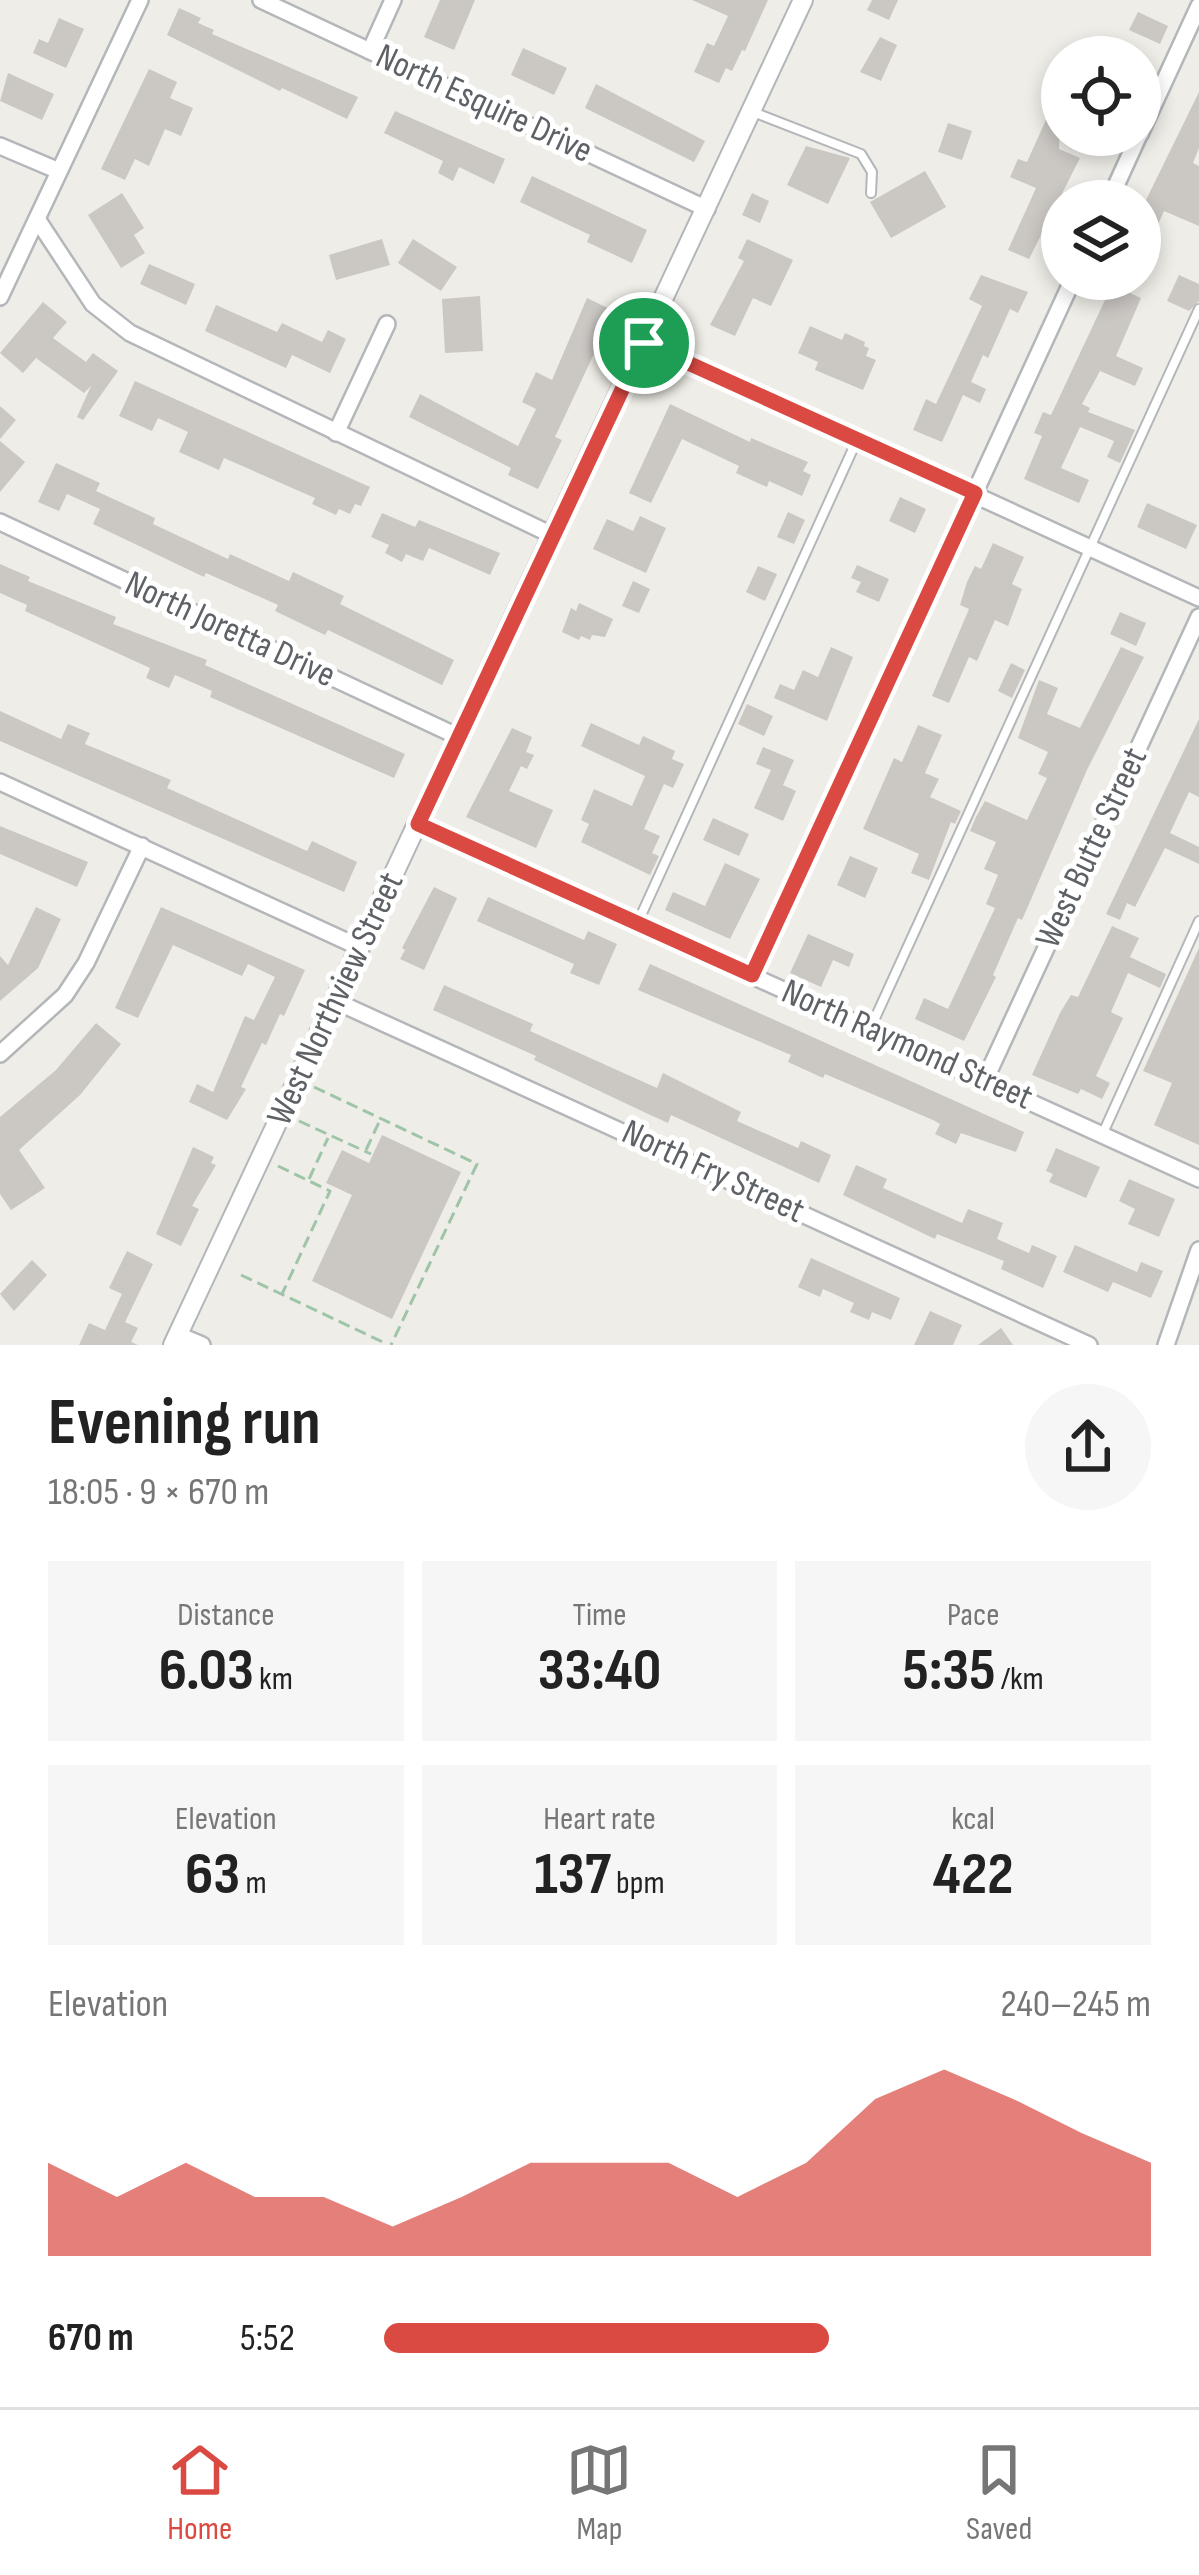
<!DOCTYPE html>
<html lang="en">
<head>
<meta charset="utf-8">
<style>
  :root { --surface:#fff; --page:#f6f6f6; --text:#222; --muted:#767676; --line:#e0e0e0; --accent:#da4942 }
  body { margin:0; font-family:"Sofia Sans Condensed",sans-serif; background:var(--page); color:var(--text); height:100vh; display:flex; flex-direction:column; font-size:45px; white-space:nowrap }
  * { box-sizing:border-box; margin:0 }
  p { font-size:39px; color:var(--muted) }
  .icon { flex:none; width:66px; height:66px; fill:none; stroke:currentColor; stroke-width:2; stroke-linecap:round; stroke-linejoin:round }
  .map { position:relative; height:1345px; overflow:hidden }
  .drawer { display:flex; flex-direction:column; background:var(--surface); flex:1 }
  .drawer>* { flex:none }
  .fabs { position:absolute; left:1041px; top:36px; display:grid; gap:24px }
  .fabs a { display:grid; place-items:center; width:120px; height:120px; border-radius:50%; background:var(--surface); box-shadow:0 6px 18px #0003; font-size:60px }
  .pin { position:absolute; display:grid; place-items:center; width:102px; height:102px; color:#fff; margin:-51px; border:6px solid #fff; border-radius:50%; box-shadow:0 3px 12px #0007 }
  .round { display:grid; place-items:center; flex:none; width:126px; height:126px; border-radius:63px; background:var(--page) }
  .headline { display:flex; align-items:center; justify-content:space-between; height:204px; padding:0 48px }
  h1 { font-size:66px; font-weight:700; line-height:90px }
  .metrics { display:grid; grid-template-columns:repeat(3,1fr); gap:18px; height:204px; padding:12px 48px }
  .metrics div { display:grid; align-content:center; border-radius:0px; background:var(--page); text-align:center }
  .metrics b { font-size:60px; font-weight:700 }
  .metrics small { font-size:33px; font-weight:400 }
  .metrics p { font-size:33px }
  .chart { height:336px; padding:24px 48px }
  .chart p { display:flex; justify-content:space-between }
  .chart svg { width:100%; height:216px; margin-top:12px; fill:var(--accent); opacity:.7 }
  ul { padding:0 48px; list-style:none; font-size:39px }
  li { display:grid; grid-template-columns:192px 144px 1fr; align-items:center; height:90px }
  li i { height:30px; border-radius:15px; background:var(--accent) }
  .dock { display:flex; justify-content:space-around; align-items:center; height:168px; border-top:3px solid var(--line); background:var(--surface); font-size:33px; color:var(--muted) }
  .dock a { display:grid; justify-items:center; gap:6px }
  .dock .on { color:var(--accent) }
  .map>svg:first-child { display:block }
  .building { fill:#cbc8c4 }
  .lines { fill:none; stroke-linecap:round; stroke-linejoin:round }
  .service-casing { stroke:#b4b7ba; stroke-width:12 }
  .minor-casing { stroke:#b4b7ba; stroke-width:20 }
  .tertiary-casing { stroke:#b4b7ba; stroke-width:22 }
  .path { stroke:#9fc5a9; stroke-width:3; stroke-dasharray:12 6; stroke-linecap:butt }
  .service { stroke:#fff; stroke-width:8 }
  .minor { stroke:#fff; stroke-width:15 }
  .tertiary { stroke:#fff; stroke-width:18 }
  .route-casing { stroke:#fff; stroke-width:24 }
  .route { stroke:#da4942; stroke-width:15 }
  .labels { text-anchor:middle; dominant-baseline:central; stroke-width:10; stroke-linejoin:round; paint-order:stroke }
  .street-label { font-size:36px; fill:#5e6266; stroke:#fff }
</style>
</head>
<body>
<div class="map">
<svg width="1199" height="1345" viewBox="0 0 1199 1345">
  <rect width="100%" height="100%" fill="#efede7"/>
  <!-- building -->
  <g class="building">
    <polygon points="440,0 475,0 454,50 424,37"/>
    <polygon points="692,0 768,0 745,51 742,50 732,71 726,68 719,83 694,72 707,43 714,46 728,16"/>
    <polygon points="872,0 898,0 889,20 867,10"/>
    <polygon points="179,8 201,18 198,23 214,30 212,34 358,97 347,119 282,88 280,91 167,35"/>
    <polygon points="1138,12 1168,26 1160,44 1129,30"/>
    <polygon points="59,18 84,29 66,68 33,53 39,39 48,43"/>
    <polygon points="880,37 897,45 881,81 860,72"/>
    <polygon points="523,48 567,68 554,95 511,75"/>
    <polygon points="149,69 177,82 170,98 193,108 181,136 165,129 149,166 135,159 125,180 101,169"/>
    <polygon points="8,73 54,94 42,120 0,101"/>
    <polygon points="596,84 705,141 694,162 585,108"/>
    <polygon points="1062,84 1059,149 1080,158 1029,259 1008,250 1036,188 1010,177 1018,159 1027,162"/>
    <polygon points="1199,92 1199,148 1193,163 1199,166 1199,226 1164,211 1140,264 1140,220 1145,202"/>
    <polygon points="395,111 505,159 494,184 459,167 453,181 438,173 443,161 384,133"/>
    <polygon points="948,123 972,131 962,160 938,152"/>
    <polygon points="806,146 850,158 828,204 787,185"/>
    <polygon points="925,171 946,207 891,238 870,202"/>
    <polygon points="532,176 647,230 632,263 587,242 590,235 520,202"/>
    <polygon points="122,193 144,228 134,235 145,253 121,268 88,215"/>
    <polygon points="752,193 769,201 760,223 742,215"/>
    <polygon points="382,239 390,265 336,280 329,255"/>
    <polygon points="413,239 457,267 441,291 398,263"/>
    <polygon points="747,239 793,260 771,306 753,298 735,336 710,325 744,261 738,258"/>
    <polygon points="149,264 195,284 186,305 140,284"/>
    <polygon points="981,275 1028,292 1018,313 1010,309 988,358 983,355 971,382 986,389 980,403 963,395 942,442 913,430 926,399 936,404 982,306 969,299"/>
    <polygon points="1179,275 1199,284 1199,301 1189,311 1167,301"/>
    <polygon points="1112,285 1141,298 1116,356 1143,368 1135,386 1100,371 1082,404 1090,408 1088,412 1135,430 1120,463 1107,457 1114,441 1080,427 1061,468 1089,480 1079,503 1024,479 1042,436 1034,433 1043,412 1051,415"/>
    <polygon points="480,296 483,351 445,353 442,299"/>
    <polygon points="587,298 614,311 555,437 562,440 538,489 508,475 511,468 409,417 420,394 518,446 536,409 522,402 536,372 552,380"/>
    <polygon points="43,302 67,322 53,338 86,362 93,353 118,371 83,420 77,417 91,386 84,393 36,358 23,373 0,353"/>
    <polygon points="216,305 277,332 282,323 322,342 328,330 346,339 330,373 292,355 286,368 205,331"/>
    <polygon points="810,326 842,340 845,333 865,342 864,346 869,348 866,356 876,360 863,390 815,370 818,362 798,353"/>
    <polygon points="135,381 370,487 361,506 355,504 350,514 339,509 336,515 312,504 315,498 224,458 219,470 179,452 188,432 158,418 152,431 119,416"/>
    <polygon points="670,404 750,442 751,438 808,462 803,471 811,475 802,496 769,481 767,487 736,473 739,466 682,439 651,503 629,493"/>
    <polygon points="0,406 16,420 0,439"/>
    <polygon points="0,441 25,462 0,492"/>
    <polygon points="56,463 100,483 96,491 155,518 153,524 228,559 230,554 289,581 293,572 344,596 340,604 454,660 442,685 328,630 325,635 275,611 278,605 206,573 204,577 93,524 100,509 67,494 59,511 38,502"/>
    <polygon points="900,497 926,509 915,533 889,521"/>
    <polygon points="1147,503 1197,525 1186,549 1137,527"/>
    <polygon points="788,512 805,520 794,544 777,537"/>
    <polygon points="382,513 415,527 419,520 500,553 490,575 429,548 423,561 406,554 402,562 385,553 389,545 371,537"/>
    <polygon points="640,516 666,528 646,573 593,549 607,519 633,531"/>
    <polygon points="993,543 1024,557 1012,584 1022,589 1008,626 995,620 977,661 969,657 949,703 932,696 969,609 960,605 967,582 975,566 981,569"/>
    <polygon points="0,564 30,577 28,581 116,617 113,624 207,660 205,665 405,754 394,778 210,697 212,691 175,675 169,688 146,678 150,668 25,611 27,605 0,593"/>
    <polygon points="857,565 889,579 879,602 856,592 861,582 851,578"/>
    <polygon points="758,566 777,574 765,601 746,592"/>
    <polygon points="633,581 650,589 639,613 622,606"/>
    <polygon points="579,603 613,619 605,637 592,635 590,640 581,636 579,640 562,632 571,608 576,611"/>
    <polygon points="1120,612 1146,623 1136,646 1110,634"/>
    <polygon points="831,647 853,657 827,721 774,698 780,684 794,690 803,670 818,677"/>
    <polygon points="1121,647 1144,657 1087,770 1022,920 1018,918 993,975 996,977 964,1041 915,1019 924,998 948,1009 995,908 986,904 998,875 984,869 996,842 970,831 976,817 985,801 1027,820 1047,778 1038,774 1048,752 1018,738 1039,680 1058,688 1047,714 1080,728"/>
    <polygon points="1011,663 1025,670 1012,698 998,691"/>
    <polygon points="747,704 773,716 764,736 738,724"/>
    <polygon points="0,711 61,739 68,724 90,733 85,744 171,780 167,788 307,851 312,841 357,862 344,892 0,741"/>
    <polygon points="1199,719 1199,797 1189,792 1170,833 1199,847 1199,864 1165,848 1135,907 1127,903 1120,920 1106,914"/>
    <polygon points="591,723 639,745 643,736 675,751 672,759 684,764 673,788 664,784 644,829 660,836 652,853 659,856 650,875 581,842 589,824 581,820 594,789 632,806 645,776 581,746"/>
    <polygon points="918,725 942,735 925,773 939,779 930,797 961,811 955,824 951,822 929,880 911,873 919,854 863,829 894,758 902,762"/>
    <polygon points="512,728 532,737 526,752 534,755 527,769 521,766 509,791 553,810 536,848 466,817"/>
    <polygon points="763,747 794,760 783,785 796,791 783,821 754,808 771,770 756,764"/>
    <polygon points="713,818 749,834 739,856 703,840"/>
    <polygon points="0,826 88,862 77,887 0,854"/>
    <polygon points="850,856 878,868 865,898 837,885"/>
    <polygon points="725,863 760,879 730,939 665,910 673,892 705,906"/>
    <polygon points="434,887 457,898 424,970 400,959 405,950 402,948"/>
    <polygon points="488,897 584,940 588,931 617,944 599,985 570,973 574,964 477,921"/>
    <polygon points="36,907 61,919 38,968 0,1001 0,956 8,965"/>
    <polygon points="161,907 305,970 284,1016 280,1014 266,1045 262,1043 241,1087 246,1089 227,1120 189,1102 197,1084 213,1092 245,1016 254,1020 275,977 248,964 242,976 173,945 138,1018 115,1008"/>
    <polygon points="1112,926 1139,938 1130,957 1166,974 1160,988 1128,973 1111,1012 1123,1018 1096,1076 1110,1083 1102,1099 1081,1089 1078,1094 1032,1075 1060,1013 1071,995 1078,997"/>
    <polygon points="808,934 854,954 849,967 833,960 821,987 790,973"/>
    <polygon points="1199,948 1199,1145 1154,1125 1172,1083 1143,1071"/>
    <polygon points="650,964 1024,1132 1016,1152 961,1133 956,1144 935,1134 940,1124 933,1120 825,1074 823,1078 788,1062 791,1055 638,990"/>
    <polygon points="444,985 533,1024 530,1031 657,1088 663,1073 741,1112 737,1121 798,1148 801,1141 831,1155 819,1183 671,1115 668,1123 646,1113 534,1060 536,1056 433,1010"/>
    <polygon points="96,1023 121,1044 80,1095 19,1150 45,1188 11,1210 0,1194 0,1117 56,1070"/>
    <polygon points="382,1135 461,1172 392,1319 312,1281 352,1195 326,1183 342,1150 369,1163"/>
    <polygon points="193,1147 214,1157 211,1163 216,1165 192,1206 199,1209 181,1246 156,1234"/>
    <polygon points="1056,1148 1100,1167 1086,1198 1049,1182 1053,1174 1046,1171"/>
    <polygon points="856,1165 887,1179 883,1188 962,1223 968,1209 1003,1223 997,1239 1029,1253 1032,1245 1057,1256 1043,1288 1001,1269 1004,1261 937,1234 935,1239 843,1195"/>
    <polygon points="1129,1179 1175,1199 1159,1237 1128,1224 1135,1209 1119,1201"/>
    <polygon points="1075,1245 1137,1272 1141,1262 1163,1271 1151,1298 1113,1282 1108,1292 1063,1272"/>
    <polygon points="127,1251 153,1264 125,1322 138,1328 131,1342 138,1345 79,1345 89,1323 105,1330 122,1294 109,1288"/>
    <polygon points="811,1258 900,1298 891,1320 872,1312 869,1320 850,1312 854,1303 823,1289 820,1297 798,1287"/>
    <polygon points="32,1260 47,1275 14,1311 0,1294"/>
    <polygon points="930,1311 962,1325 953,1345 914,1345"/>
    <polygon points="1001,1328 1013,1345 978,1345"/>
  </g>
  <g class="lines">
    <defs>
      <g id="service">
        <polyline points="753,112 861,154 872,172 871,193"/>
        <polyline points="638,922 857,440"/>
        <polyline points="871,1027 1199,309"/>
        <polyline points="1103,1133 1199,921"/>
      </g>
      <g id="minor">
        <polyline points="261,0 707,209"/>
        <polyline points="370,51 393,0"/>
        <polyline points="1140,134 1199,6"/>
        <polyline points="0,146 59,171"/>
        <polyline points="1109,201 1139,135"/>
        <polyline points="37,219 93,304 130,333 554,536"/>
        <polyline points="0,297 140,0"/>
        <polyline points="644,343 1199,598"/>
        <polyline points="336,433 387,324"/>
        <polyline points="0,522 459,737"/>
        <polyline points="0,782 361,948"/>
        <polyline points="418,824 1199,1179"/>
        <polyline points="753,975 1073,279"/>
        <polyline points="335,1001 1089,1345"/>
        <polyline points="0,1054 65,995 86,963 142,846"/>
        <polyline points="985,1080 1199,617"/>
        <polyline points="178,1335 202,1345"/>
        <polyline points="1166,1345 1199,1250"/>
      </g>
      <polyline id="tertiary" points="173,1345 803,0"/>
    </defs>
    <!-- service casing -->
    <use href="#service" class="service-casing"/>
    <!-- minor casing -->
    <use href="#minor" class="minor-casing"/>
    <!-- tertiary casing -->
    <use href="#tertiary" class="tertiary-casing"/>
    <!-- path -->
    <g class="path">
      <polyline points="314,1087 477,1164 391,1345"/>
      <polyline points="299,1121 371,1154"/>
      <polyline points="366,1150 380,1120"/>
      <polyline points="278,1166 330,1191 282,1294"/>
      <polyline points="309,1179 328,1138"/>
      <polyline points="241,1275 387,1344"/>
    </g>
    <!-- service -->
    <use href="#service" class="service"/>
    <!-- minor -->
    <use href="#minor" class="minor"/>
    <!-- tertiary -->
    <use href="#tertiary" class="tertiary"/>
  </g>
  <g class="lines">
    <defs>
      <polygon id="route" points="644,343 975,493 752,975 418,824"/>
    </defs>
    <!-- route casing -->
    <use href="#route" class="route-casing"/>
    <!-- route -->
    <use href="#route" class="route"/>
  </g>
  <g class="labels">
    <!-- street labels -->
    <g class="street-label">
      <text transform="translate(484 104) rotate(25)">North Esquire Drive</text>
      <text transform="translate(230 630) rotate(25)">North Joretta Drive</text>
      <text transform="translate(1092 848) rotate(-65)">West Butte Street</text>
      <text transform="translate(336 999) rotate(-65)">West Northview Street</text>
      <text transform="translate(907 1045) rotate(24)">North Raymond Street</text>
      <text transform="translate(713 1172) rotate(25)">North Fry Street</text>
    </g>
  </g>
</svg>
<div class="fabs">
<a><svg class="icon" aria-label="locate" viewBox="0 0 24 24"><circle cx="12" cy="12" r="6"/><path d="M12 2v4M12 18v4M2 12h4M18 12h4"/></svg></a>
<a><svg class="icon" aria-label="layers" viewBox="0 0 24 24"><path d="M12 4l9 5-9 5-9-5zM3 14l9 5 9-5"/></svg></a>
</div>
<div class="pin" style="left:644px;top:343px;background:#1e9e55"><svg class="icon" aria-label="arrive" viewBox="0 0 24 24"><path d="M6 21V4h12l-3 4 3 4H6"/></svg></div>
</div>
<section class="drawer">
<div class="headline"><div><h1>Evening run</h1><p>18:05 · 9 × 670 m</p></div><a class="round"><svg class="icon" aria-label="share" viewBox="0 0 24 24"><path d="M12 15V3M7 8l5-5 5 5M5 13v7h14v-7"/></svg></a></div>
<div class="metrics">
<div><p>Distance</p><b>6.03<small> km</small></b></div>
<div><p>Time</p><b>33:40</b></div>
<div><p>Pace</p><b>5:35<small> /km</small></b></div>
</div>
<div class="metrics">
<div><p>Elevation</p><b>63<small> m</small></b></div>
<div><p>Heart rate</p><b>137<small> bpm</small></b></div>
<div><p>kcal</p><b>422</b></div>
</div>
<div class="chart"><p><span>Elevation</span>240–245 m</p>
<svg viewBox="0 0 160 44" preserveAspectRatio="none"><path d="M0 44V25L10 32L20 25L30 32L40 32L50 38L60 32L70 25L80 25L90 25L100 32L110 25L120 12L130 6L140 12L150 19L160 25V44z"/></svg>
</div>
<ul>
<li><b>670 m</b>5:52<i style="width:58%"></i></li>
</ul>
</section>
<nav class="dock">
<a class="on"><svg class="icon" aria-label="home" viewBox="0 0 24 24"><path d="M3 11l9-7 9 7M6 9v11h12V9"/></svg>Home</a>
<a><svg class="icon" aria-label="map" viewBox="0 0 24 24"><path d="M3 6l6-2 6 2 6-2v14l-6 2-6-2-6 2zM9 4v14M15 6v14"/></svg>Map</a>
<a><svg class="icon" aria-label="saved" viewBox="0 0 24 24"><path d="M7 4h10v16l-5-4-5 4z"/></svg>Saved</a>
</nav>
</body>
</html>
